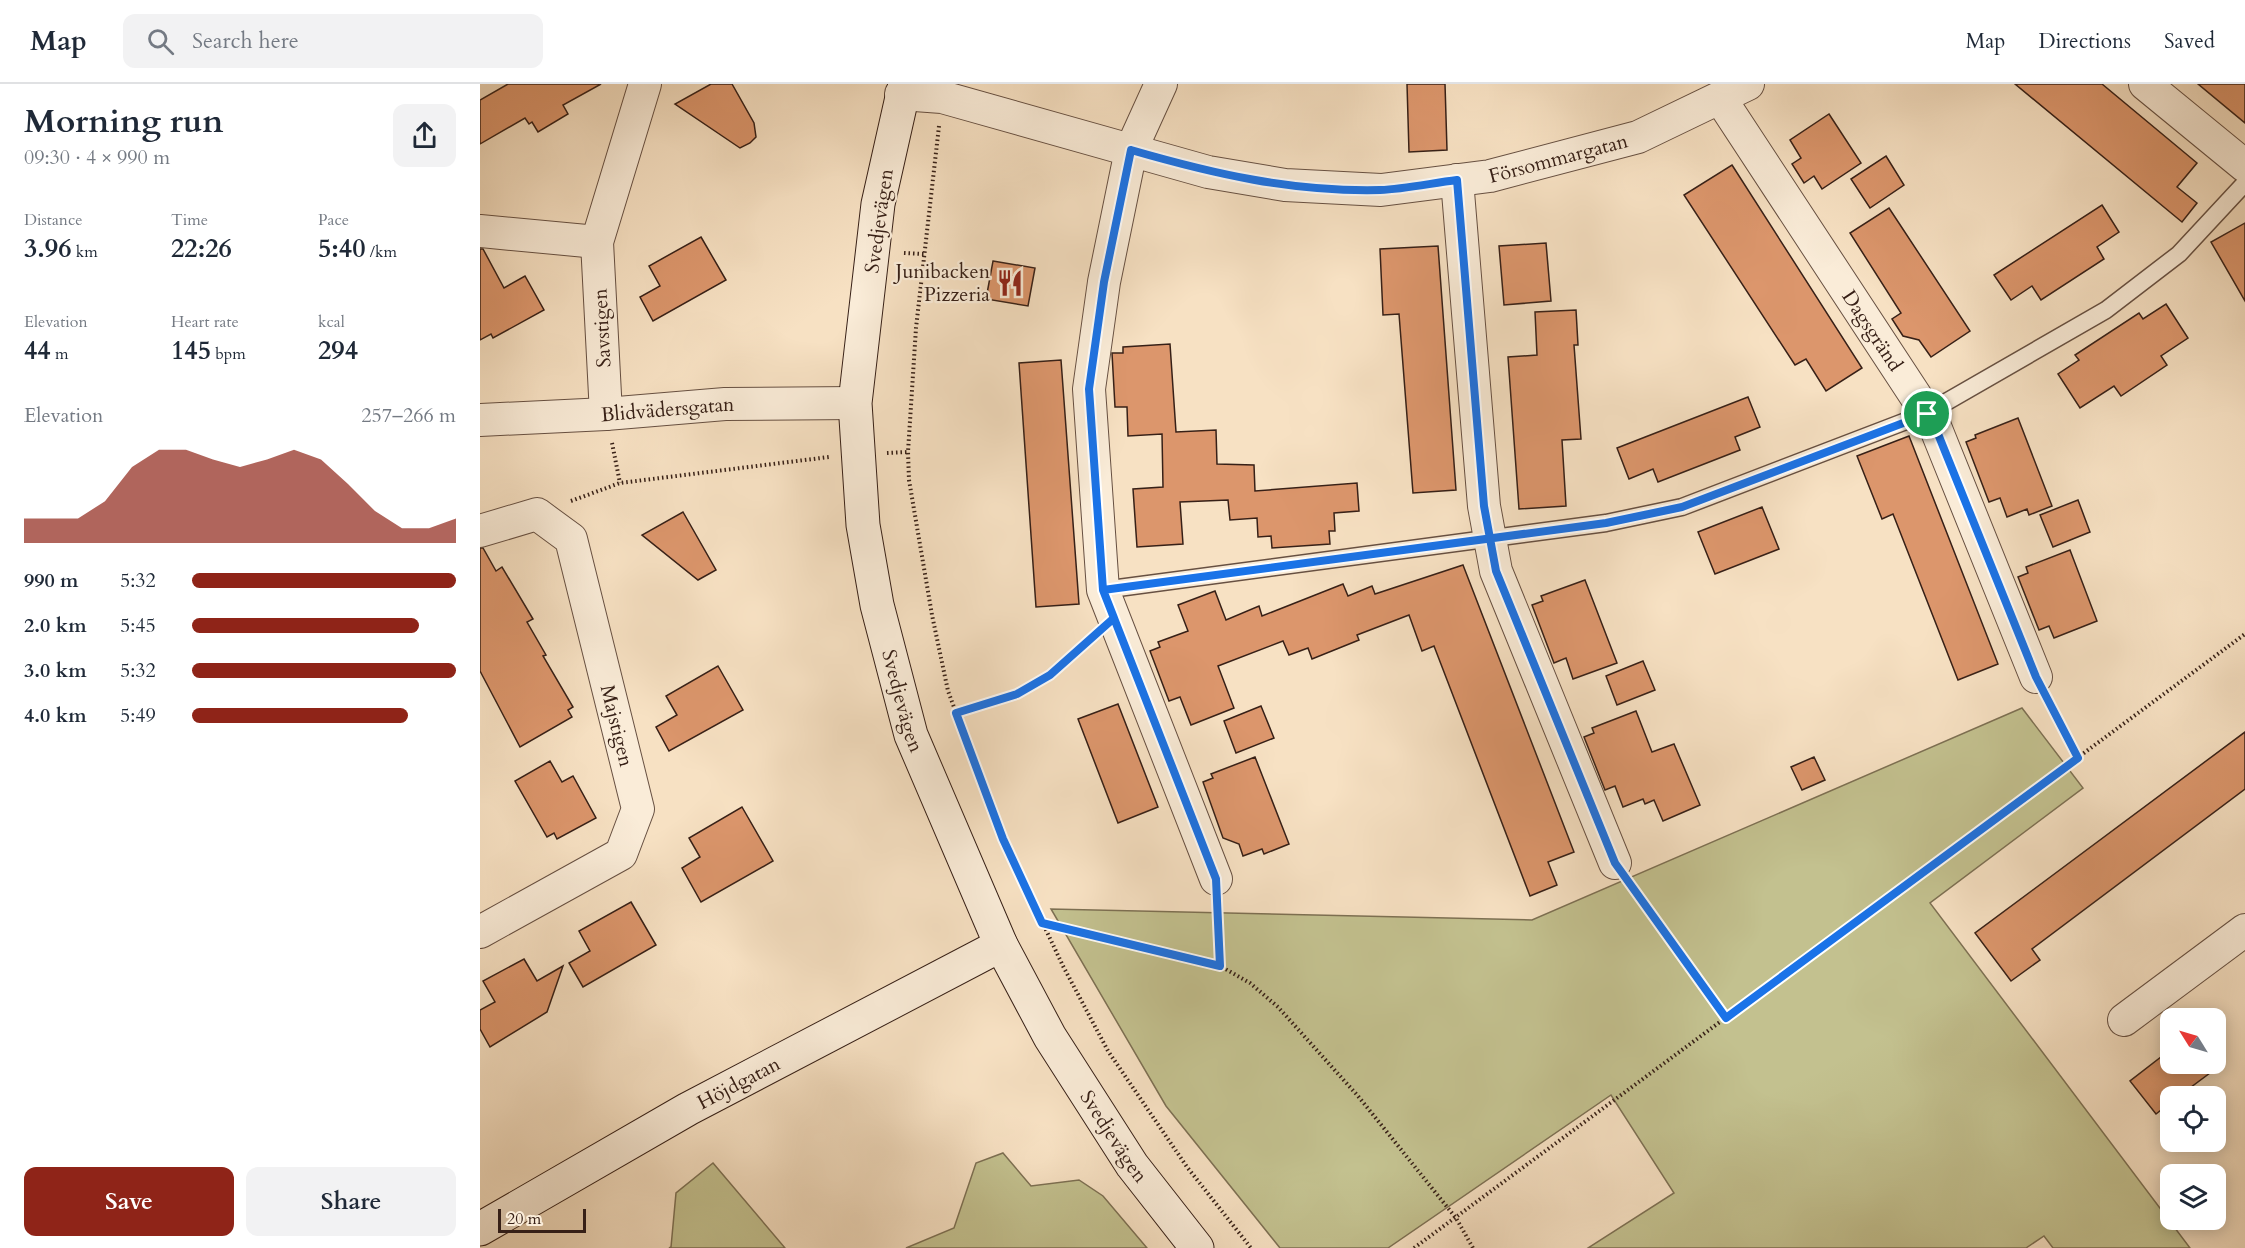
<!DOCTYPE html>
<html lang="en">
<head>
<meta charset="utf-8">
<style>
  :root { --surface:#fff; --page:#f2f2f3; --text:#1f2937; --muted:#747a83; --line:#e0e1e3; --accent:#8f2418 }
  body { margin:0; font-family:Cardo,serif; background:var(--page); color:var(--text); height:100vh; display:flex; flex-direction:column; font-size:22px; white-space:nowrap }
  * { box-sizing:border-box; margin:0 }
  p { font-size:20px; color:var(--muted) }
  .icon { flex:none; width:33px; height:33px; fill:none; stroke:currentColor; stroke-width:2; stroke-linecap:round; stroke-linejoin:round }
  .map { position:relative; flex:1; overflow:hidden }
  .sheet { display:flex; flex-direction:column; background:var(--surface); width:480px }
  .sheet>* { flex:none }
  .needle { width:39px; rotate:307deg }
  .tools { position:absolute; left:1680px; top:924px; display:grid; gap:12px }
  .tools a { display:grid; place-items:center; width:66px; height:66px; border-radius:12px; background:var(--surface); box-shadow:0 3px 15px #0003; font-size:30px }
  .scale { position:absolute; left:18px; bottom:15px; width:88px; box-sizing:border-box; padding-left:6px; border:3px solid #372017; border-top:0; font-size:16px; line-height:21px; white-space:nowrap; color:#372017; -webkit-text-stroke:4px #faecd8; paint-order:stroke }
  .pin { position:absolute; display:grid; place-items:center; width:51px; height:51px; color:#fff; margin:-26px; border:3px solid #fff; border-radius:50%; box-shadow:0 2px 6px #0007 }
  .round { display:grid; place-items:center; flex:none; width:63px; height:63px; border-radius:12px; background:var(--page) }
  .summary { display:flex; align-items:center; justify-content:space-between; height:102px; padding:0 24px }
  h1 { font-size:33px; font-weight:700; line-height:45px }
  .metrics { display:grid; grid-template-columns:repeat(3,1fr); gap:9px; height:102px; padding:6px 24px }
  .metrics div { display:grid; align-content:center }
  .metrics b { font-size:26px; font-weight:700 }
  .metrics small { font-size:16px; font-weight:400 }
  .metrics p { font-size:16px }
  .chart { height:168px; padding:12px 24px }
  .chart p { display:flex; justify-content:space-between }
  .chart svg { width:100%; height:108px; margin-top:6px; fill:var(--accent); opacity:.7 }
  .cta { display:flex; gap:12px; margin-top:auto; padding:12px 24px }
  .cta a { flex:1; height:69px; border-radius:12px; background:var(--accent); color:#fff; font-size:24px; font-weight:700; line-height:69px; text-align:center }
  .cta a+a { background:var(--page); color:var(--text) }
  ul { padding:0 24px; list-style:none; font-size:20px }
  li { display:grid; grid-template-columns:96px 72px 1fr; align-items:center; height:45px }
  li i { height:15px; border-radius:8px; background:var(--accent) }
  header { display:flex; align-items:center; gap:36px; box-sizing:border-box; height:84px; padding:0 30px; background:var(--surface); border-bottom:2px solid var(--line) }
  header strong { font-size:28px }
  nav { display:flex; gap:33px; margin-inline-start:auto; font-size:21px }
  .search { width:420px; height:54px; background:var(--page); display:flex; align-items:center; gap:15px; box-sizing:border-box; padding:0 21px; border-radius:12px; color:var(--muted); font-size:22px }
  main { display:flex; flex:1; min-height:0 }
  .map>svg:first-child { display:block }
  .green { fill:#c3c18f; stroke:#7d7053; stroke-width:1.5 }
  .building { fill:#dc966c; stroke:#372017; stroke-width:1.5 }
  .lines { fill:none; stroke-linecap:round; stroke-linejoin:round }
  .lane-casing { stroke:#675042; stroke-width:19 }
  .street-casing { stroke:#675042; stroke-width:34 }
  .secondary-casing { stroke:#372017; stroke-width:35 }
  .path { stroke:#372017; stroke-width:4; stroke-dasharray:1.5 3; stroke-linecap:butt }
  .lane { stroke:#faecd8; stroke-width:16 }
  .street { stroke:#faecd8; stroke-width:32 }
  .secondary { stroke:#faecd8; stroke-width:33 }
  .route-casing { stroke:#fff; stroke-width:12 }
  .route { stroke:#1a73e8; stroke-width:8 }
  .labels { text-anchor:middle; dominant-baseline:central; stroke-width:4.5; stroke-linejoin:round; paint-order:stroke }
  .street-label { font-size:20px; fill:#372017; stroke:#faecd8 }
  .poi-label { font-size:20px; fill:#372017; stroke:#faecd8; text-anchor:end }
</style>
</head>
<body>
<header>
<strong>Map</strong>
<div class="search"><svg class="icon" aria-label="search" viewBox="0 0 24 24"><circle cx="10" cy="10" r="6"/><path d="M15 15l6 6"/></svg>Search here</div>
<nav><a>Map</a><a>Directions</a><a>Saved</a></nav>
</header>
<main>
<section class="sheet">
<div class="summary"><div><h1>Morning run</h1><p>09:30 · 4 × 990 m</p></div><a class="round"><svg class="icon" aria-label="share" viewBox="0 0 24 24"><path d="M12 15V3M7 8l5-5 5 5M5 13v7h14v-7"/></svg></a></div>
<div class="metrics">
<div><p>Distance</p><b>3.96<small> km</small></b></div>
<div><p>Time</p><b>22:26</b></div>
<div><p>Pace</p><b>5:40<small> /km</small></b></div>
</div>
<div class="metrics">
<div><p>Elevation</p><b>44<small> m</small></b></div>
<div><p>Heart rate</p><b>145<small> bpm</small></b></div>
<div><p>kcal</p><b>294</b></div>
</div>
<div class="chart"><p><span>Elevation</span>257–266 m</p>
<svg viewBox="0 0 160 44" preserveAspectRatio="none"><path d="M0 44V34L10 34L20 34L30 27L40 13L50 6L60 6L70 10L80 13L90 10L100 6L110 10L120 20L130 31L140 38L150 38L160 34V44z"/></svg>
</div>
<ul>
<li><b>990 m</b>5:32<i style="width:100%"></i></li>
<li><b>2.0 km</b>5:45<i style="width:86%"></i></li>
<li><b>3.0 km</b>5:32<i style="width:100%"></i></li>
<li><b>4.0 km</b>5:49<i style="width:82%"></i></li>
</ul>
<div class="cta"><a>Save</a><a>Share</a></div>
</section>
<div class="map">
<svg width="1765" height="1164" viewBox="0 0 1765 1164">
  <rect width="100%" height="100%" fill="#f7e1c3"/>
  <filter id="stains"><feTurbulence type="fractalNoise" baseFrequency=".00333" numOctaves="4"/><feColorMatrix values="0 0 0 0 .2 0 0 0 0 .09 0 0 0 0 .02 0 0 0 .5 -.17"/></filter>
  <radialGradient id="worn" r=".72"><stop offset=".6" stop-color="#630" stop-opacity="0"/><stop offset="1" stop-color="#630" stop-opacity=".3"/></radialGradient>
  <!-- green -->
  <g class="green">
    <polygon points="1542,624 1603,704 1450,819 1710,1164 1573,1164 1564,1152 1546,1164 1108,1164 1194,1109 1131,1011 908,1164 800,1164 686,1022 571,825 1052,836"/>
    <polygon points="523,1069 551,1102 599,1096 623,1112 667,1164 426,1164 474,1144 496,1079"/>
    <polygon points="233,1079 305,1164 189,1164 191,1163 196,1109"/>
  </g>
  <!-- building -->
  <g class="building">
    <polygon points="28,0 121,0 83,21 88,30 58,48 52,38 49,40 45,34 0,60 0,16"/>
    <polygon points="231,0 252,0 274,39 276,53 270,59 260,64 195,20"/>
    <polygon points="927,0 965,0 967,66 929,68"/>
    <polygon points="1535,0 1622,0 1717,79 1697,103 1717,119 1702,138"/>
    <polygon points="1718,0 1765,0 1765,39"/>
    <polygon points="1349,30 1381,79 1342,105 1334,92 1324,99 1312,80 1321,74 1310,56"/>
    <polygon points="1406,72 1424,101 1390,124 1371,95"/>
    <polygon points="1252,81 1382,284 1346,307 1326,275 1315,281 1204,111"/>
    <polygon points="1622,121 1639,148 1617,163 1624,175 1561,216 1552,202 1531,216 1514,191"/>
    <polygon points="1409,124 1490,247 1451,273 1439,256 1423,252 1412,235 1421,229 1370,149"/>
    <polygon points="1765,139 1765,217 1731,158"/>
    <polygon points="221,153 246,196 173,237 160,213 180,202 169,182"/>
    <polygon points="1066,159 1071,217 1024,221 1019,162"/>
    <polygon points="958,162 976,406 933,409 919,230 903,231 900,165"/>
    <polygon points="0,165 3,165 24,204 45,192 64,226 13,254 11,250 0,256"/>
    <polygon points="513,177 555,184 548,222 506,215"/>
    <polygon points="1686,220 1708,254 1681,272 1687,281 1641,312 1634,302 1600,324 1578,290 1599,276 1595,271 1659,229 1663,235"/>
    <polygon points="1096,226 1098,261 1094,261 1101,355 1082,356 1086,422 1039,425 1028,273 1057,271 1055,228"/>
    <polygon points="690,260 696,348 736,346 737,380 774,381 775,407 877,399 879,427 854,429 855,447 849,447 850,460 792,464 791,452 778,453 777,434 750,436 748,416 700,418 703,460 657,463 653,405 683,403 682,350 648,352 647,323 635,323 632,269 643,269 643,263"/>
    <polygon points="581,276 599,520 556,523 539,279"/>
    <polygon points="1268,313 1280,343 1255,353 1260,366 1178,398 1173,385 1149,395 1137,364"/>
    <polygon points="1538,334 1572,422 1549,431 1547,425 1527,433 1520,414 1509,418 1486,358 1496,354 1495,351"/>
    <polygon points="1429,352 1518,580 1478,596 1413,430 1402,435 1377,372"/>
    <polygon points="1598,416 1610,448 1573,463 1560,431"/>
    <polygon points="1282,423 1299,465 1235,490 1218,448"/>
    <polygon points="203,428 236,486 218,496 162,451"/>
    <polygon points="0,464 3,464 16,487 22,483 53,535 47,538 66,571 63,572 93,623 88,626 92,633 40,663 0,587"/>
    <polygon points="1590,466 1617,537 1574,554 1569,542 1559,546 1538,493 1548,489 1546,483"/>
    <polygon points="983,481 1094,768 1068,778 1077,801 1050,812 954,562 942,567 929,531 877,551 879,556 832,575 828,564 809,571 803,557 738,582 754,624 711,641 700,613 689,617 670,567 680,563 678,558 708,547 698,521 735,507 746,536 779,522 782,532 863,500 868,512 892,502 895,510"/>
    <polygon points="1105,496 1137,579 1093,595 1086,574 1074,579 1052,521 1063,517 1061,512"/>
    <polygon points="1163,577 1175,606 1137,621 1126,592"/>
    <polygon points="238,582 263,626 189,667 176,643 197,631 186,612"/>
    <polygon points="638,620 678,723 638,739 598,635"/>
    <polygon points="781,622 794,654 756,669 744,637"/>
    <polygon points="1156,627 1172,668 1194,660 1220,721 1183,737 1174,716 1165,720 1163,715 1143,723 1135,702 1125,706 1104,653 1114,649 1112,644"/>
    <polygon points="1765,648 1765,705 1552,865 1560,876 1531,897 1495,849"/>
    <polygon points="775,673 809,760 784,770 782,765 763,772 759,760 743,754 723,698 733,694 731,690"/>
    <polygon points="1334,673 1345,696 1322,706 1311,683"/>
    <polygon points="70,677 82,698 93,692 116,734 77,755 74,749 67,753 35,697"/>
    <polygon points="262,723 293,777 221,818 202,784 220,773 209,754"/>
    <polygon points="151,818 176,861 103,903 89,879 110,867 99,847"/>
    <polygon points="44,875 57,897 83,882 67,928 10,963 0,945 0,926 15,918 3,897"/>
    <polygon points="1690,966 1690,980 1742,980 1699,1012 1690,1012 1690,1019 1676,1030 1650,997"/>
  </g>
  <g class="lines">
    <defs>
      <polyline id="lane" points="623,506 1126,439 1202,423 1447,329 1626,226 1699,170 1765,99"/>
      <g id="street">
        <polyline points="681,0 651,66 624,198 609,305 623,506 736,795"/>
        <polyline points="1665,0 1765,82"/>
        <path id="s1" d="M421 10 462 13 728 88 805 101 901 106 1010 92 1158 53 1268 0"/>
        <path id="s2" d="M1240 14 1454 340 1556 593"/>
        <polyline points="977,96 1004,422 1016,487 1135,779"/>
        <polyline points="0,147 117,158"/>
        <polyline points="126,330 117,158 165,0"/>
        <path id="s3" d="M0 336 126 330 245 320 375 319"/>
        <path id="s4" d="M0 447 57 430 91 455 158 725 141 770 0 848"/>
        <polyline points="1644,936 1765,846"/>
      </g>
      <g id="secondary">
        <path id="s5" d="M425 0 398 120 375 319 383 441 397 521 431 651 521 861 570 953 652 1081 717 1164"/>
        <path id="s6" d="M0 1145 208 1025 521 861"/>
      </g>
    </defs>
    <!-- lane casing -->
    <use href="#lane" class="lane-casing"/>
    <!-- street casing -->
    <use href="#street" class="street-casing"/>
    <!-- secondary casing -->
    <use href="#secondary" class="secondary-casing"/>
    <!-- path -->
    <g class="path">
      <polyline points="459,42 436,244 428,368 429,396 452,531 468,607 523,755 583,882 628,967 707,1083 771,1164"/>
      <polyline points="424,169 444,170"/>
      <polyline points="132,359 140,399"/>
      <polyline points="407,369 428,368"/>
      <polyline points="91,417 140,399 349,373"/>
      <polyline points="1569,619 1598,674"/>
      <polyline points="476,629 537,610 570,591 611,555"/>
      <polyline points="1152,803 1247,934"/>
      <polyline points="737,823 740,882"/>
      <polyline points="563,839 740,882 770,899 798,923 878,1012 976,1134 993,1164"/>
      <polyline points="934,1164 1765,550"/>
    </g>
    <!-- lane -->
    <use href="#lane" class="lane"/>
    <!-- street -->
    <use href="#street" class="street"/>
    <!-- secondary -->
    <use href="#secondary" class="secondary"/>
  </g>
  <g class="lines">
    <defs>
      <path id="route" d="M1447 330 1202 423 1126 439 623 506 634 534 570 591 537 610 476 629 523 755 562 839 740 882 736 795 623 506 609 305 624 198 651 66C734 90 812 108 900 106 925 105 952 99 977 96L1004 422 1016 487 1135 779 1246 934 1598 674 1556 593 1454 340 1447 330"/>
    </defs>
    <!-- route casing -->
    <use href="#route" class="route-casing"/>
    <!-- route -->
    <use href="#route" class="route"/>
  </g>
  <!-- icons -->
  <defs>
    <symbol id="restaurant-bare" viewBox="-9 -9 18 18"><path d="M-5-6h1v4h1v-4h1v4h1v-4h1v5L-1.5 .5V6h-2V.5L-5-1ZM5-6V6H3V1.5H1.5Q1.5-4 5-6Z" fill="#8f2418" stroke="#faecd8" stroke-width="2.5" paint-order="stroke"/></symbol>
  </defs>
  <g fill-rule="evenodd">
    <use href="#restaurant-bare" x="511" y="180" width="38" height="38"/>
  </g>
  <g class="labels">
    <!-- street labels -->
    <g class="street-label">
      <text stroke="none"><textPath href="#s1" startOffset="672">Försommargatan</textPath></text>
      <text transform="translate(399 137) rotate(-82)">Svedjevägen</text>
      <text transform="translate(122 244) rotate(-93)">Savstigen</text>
      <text stroke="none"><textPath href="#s2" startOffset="278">Dagsgränd</textPath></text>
      <text stroke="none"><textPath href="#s3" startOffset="188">Blidvädersgatan</textPath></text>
      <text stroke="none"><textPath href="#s5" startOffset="626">Svedjevägen</textPath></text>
      <text stroke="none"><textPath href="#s4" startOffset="294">Majstigen</textPath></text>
      <text stroke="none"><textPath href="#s6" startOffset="297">Höjdgatan</textPath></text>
      <text stroke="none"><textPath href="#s5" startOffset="1112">Svedjevägen</textPath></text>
    </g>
    <!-- poi labels -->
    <g class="poi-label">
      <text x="510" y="187">Junibacken<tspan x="510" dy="23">Pizzeria</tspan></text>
    </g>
  </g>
  <rect width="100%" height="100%" filter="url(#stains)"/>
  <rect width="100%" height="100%" fill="url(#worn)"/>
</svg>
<div class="tools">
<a><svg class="needle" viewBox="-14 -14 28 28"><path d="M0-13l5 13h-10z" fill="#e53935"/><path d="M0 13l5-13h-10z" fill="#747a83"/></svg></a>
<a><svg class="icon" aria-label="locate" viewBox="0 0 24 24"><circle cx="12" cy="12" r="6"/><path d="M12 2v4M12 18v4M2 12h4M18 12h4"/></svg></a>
<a><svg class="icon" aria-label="layers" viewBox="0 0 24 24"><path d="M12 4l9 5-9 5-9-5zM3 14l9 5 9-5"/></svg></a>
</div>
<div class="scale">20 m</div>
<div class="pin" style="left:1447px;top:330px;background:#1e9e55"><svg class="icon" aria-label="arrive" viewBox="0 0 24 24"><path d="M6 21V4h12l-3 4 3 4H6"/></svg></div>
</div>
</main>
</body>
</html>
